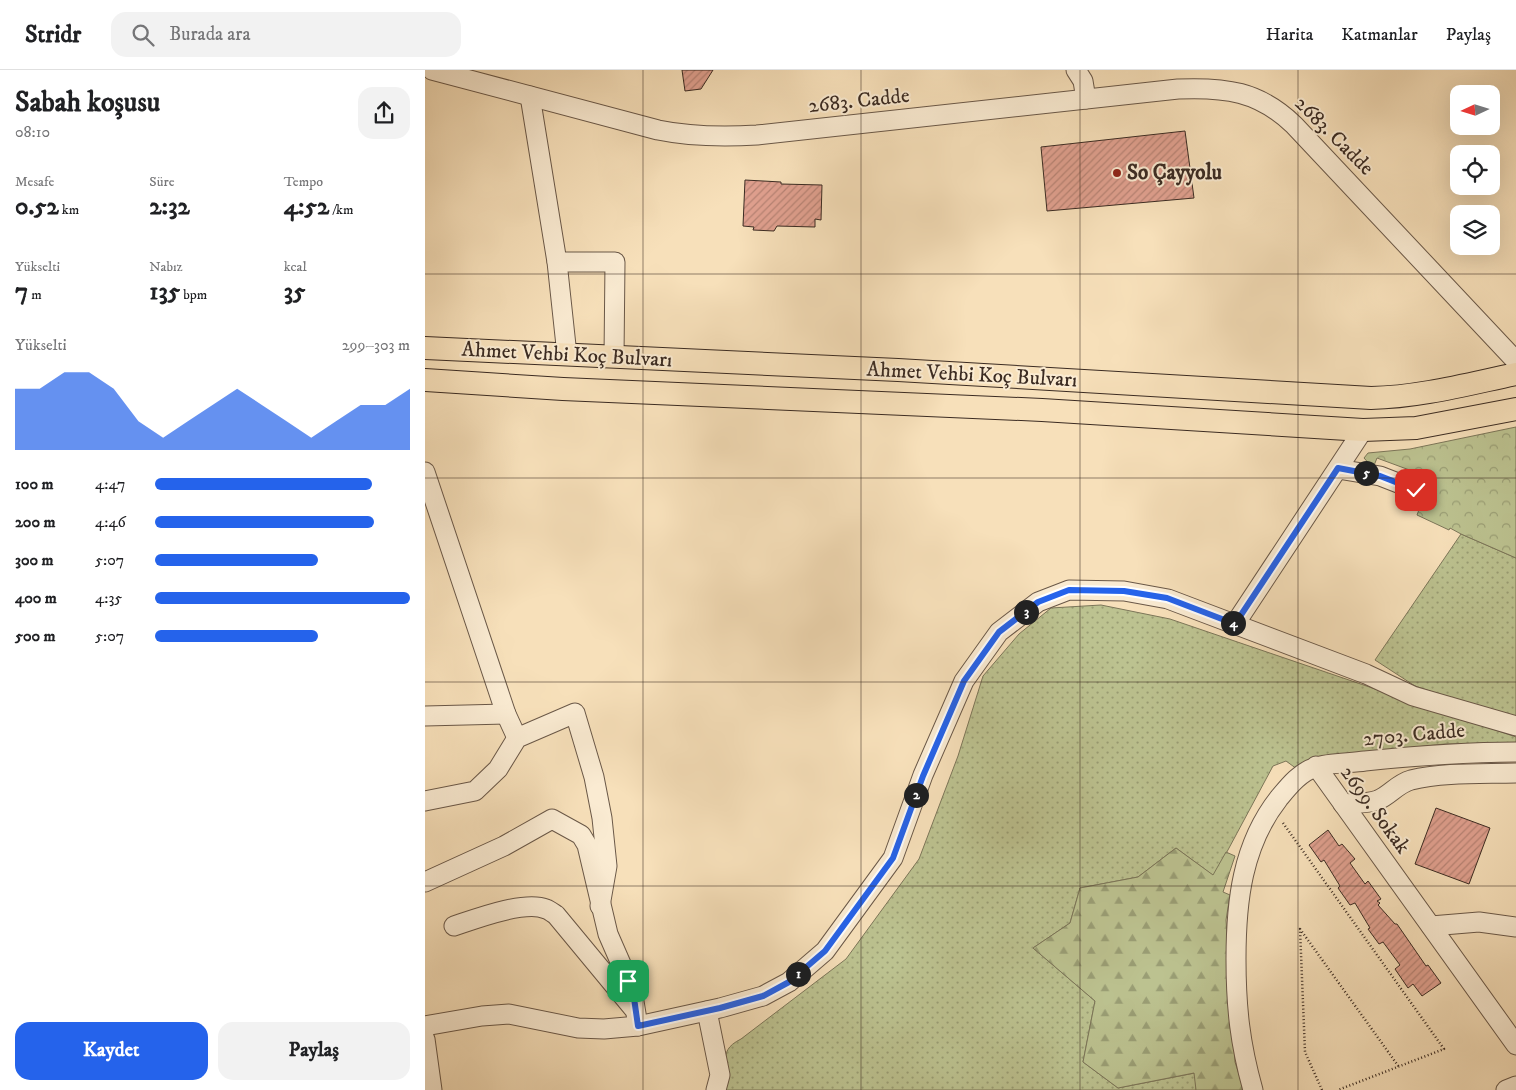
<!DOCTYPE html>
<html lang="tr">
<head>
<meta charset="utf-8">
<style>
  :root { --surface:#fff; --page:#f2f2f2; --text:#202124; --muted:#757577; --line:#e0e0e0; --accent:#2563eb }
  body { margin:0; font-family:"IM FELL DW Pica",serif; background:var(--page); color:var(--text); height:100vh; display:flex; flex-direction:column; font-size:19px; white-space:nowrap }
  * { box-sizing:border-box; margin:0 }
  p { font-size:16px; color:var(--muted) }
  .icon { flex:none; width:28px; height:28px; fill:none; stroke:currentColor; stroke-width:2; stroke-linecap:round; stroke-linejoin:round }
  .map { position:relative; flex:1; overflow:hidden }
  .details { display:flex; flex-direction:column; background:var(--surface); width:425px }
  .details>* { flex:none }
  .needle { width:32px; rotate:266deg }
  .tools { position:absolute; left:1025px; top:15px; display:grid; gap:10px }
  .tools a { display:grid; place-items:center; width:50px; height:50px; border-radius:10px; background:var(--surface); box-shadow:0 5px 20px #0002; font-size:25px }
  .pin { position:absolute; display:grid; place-items:center; width:42px; height:42px; color:#fff; margin:-21px; border-radius:10px; box-shadow:0 2px 8px #0006 }
  .km { position:absolute; width:25px; height:25px; margin:-12px; border-radius:50%; background:#222; color:#fff; font-size:14px; line-height:25px; text-align:center }
  .round { display:grid; place-items:center; flex:none; width:52px; height:52px; border-radius:15px; background:var(--page) }
  .overview { display:flex; align-items:center; justify-content:space-between; height:85px; padding:0 15px }
  h1 { font-size:28px; font-weight:700; line-height:38px }
  .figures { display:grid; grid-template-columns:repeat(3,1fr); gap:8px; height:85px; padding:5px 15px }
  .figures div { display:grid; align-content:center }
  .figures b { font-size:25px; font-weight:700 }
  .figures small { font-size:14px; font-weight:400 }
  .figures p { font-size:14px }
  .chart { height:140px; padding:10px 15px }
  .chart p { display:flex; justify-content:space-between }
  .chart svg { width:100%; height:90px; margin-top:5px; fill:var(--accent); opacity:.7 }
  .action { display:flex; gap:10px; margin-top:auto; padding:10px 15px }
  .action a { flex:1; height:58px; border-radius:15px; background:var(--accent); color:#fff; font-size:20px; font-weight:700; line-height:58px; text-align:center }
  .action a+a { background:var(--page); color:var(--text) }
  ul { padding:0 15px; list-style:none; font-size:16px }
  li { display:grid; grid-template-columns:80px 60px 1fr; align-items:center; height:38px }
  li i { height:12px; border-radius:6px; background:var(--accent) }
  header { display:flex; align-items:center; gap:30px; box-sizing:border-box; height:70px; padding:0 25px; background:var(--surface); border-bottom:1px solid var(--line) }
  header strong { font-size:24px }
  nav { display:flex; gap:28px; margin-inline-start:auto; font-size:18px }
  .search { width:350px; height:45px; background:var(--page); display:flex; align-items:center; gap:12px; box-sizing:border-box; padding:0 18px; border-radius:15px; color:var(--muted); font-size:19px }
  main { display:flex; flex:1; min-height:0 }
  .map>svg:first-child { display:block }
  .grass { fill:url(#grass-dots); stroke:#7c7659 }
  .forest { fill:url(#forest-firs); stroke:#7c7659 }
  .park { fill:url(#park-crowns); stroke:#7c7659 }
  .building { fill:url(#building-hatch); stroke:#3b2b22 }
  .lines { fill:none; stroke-linecap:round; stroke-linejoin:round }
  .minor-casing { stroke:#6a5848; stroke-width:21 }
  .major-casing { stroke:#3b2b22; stroke-width:24 }
  .path { stroke:#3b2b22; stroke-width:2.5; stroke-dasharray:1 2.5; stroke-linecap:butt }
  .minor { stroke:#faebd2; stroke-width:19 }
  .major { stroke:#f7e0ba; stroke-width:22 }
  .route-casing { stroke:#fff; stroke-width:10 }
  .route { stroke:#2563eb; stroke-width:6 }
  .grid { fill:none; stroke:#3b2b22; stroke-width:1; stroke-opacity:0.55 }
  .poi-dot { fill:#8f2418; stroke:#faebd2; stroke-width:2 }
  .labels { text-anchor:middle; dominant-baseline:central; stroke-width:4; stroke-linejoin:round; paint-order:stroke }
  .street-label { font-size:21px; fill:#3b2b22; stroke:#faebd2 }
  .poi-label { font-size:21px; font-weight:bold; fill:#3b2b22; stroke:#faebd2; text-anchor:start }
</style>
</head>
<body>
<header>
<strong>Stridr</strong>
<div class="search"><svg class="icon" aria-label="search" viewBox="0 0 24 24"><circle cx="10" cy="10" r="6"/><path d="M15 15l6 6"/></svg>Burada ara</div>
<nav><a>Harita</a><a>Katmanlar</a><a>Paylaş</a></nav>
</header>
<main>
<section class="details">
<div class="overview"><div><h1>Sabah koşusu</h1><p>08:10</p></div><a class="round"><svg class="icon" aria-label="share" viewBox="0 0 24 24"><path d="M12 15V3M7 8l5-5 5 5M5 13v7h14v-7"/></svg></a></div>
<div class="figures">
<div><p>Mesafe</p><b>0.52<small> km</small></b></div>
<div><p>Süre</p><b>2:32</b></div>
<div><p>Tempo</p><b>4:52<small> /km</small></b></div>
</div>
<div class="figures">
<div><p>Yükselti</p><b>7<small> m</small></b></div>
<div><p>Nabız</p><b>135<small> bpm</small></b></div>
<div><p>kcal</p><b>35</b></div>
</div>
<div class="chart"><p><span>Yükselti</span>299–303 m</p>
<svg viewBox="0 0 160 44" preserveAspectRatio="none"><path d="M0 44V14L10 14L20 6L30 6L40 14L50 30L60 38L70 30L80 22L90 14L100 22L110 30L120 38L130 30L140 22L150 22L160 14V44z"/></svg>
</div>
<ul>
<li><b>100 m</b>4:47<i style="width:85%"></i></li>
<li><b>200 m</b>4:46<i style="width:86%"></i></li>
<li><b>300 m</b>5:07<i style="width:64%"></i></li>
<li><b>400 m</b>4:35<i style="width:100%"></i></li>
<li><b>500 m</b>5:07<i style="width:64%"></i></li>
</ul>
<div class="action"><a>Kaydet</a><a>Paylaş</a></div>
</section>
<div class="map">
<svg width="1091" height="1020" viewBox="0 0 1091 1020">
  <defs>
    <pattern id="grass-dots" width="8" height="8" patternUnits="userSpaceOnUse" patternTransform="scale(1.25)"><rect width="8" height="8" fill="#bcc290"/><path d="M2 2h.1M6 6h.1" fill="none" stroke="#9a9e75" stroke-width="1.8" stroke-linecap="round"/></pattern>
    <pattern id="forest-firs" width="22" height="20" patternUnits="userSpaceOnUse" patternTransform="scale(1.25)"><rect width="22" height="20" fill="#bcc290"/><path d="M5 1l3.5 6h-7zM16 11l3.5 6h-7z" fill="#9a9e75"/></pattern>
    <pattern id="park-crowns" width="20" height="18" patternUnits="userSpaceOnUse" patternTransform="scale(1.25)"><rect width="20" height="18" fill="#bcc290"/><path d="M2 6a3 3 0 1 1 6 0M12 15a3 3 0 1 1 6 0" fill="none" stroke="#9a9e75"/></pattern>
    <pattern id="building-hatch" width="6" height="6" patternUnits="userSpaceOnUse" patternTransform="scale(1.25)"><rect width="6" height="6" fill="#e0a08f"/><path d="M-1 1l2-2M0 6l6-6M5 7l2-2" fill="none" stroke="#b78374"/></pattern>
  </defs>
  <rect width="100%" height="100%" fill="#f7e0ba"/>
  <filter id="stains"><feTurbulence type="fractalNoise" baseFrequency=".004" numOctaves="4"/><feColorMatrix values="0 0 0 0 .2 0 0 0 0 .09 0 0 0 0 .02 0 0 0 .5 -.17"/></filter>
  <radialGradient id="worn" r=".72"><stop offset=".6" stop-color="#630" stop-opacity="0"/><stop offset="1" stop-color="#630" stop-opacity=".3"/></radialGradient>
  <!-- grass -->
  <g class="grass">
    <polygon points="1036,464 1091,488 1091,650 990,616 950,590"/>
    <path d="M676 535 745 549 1091 667V673L1020 674 902 686 872 699 861 691 848 696 789 806 751 778 713 807 655 818 645 853 608 878 670 931 658 992 693 1018 770 1003 771 1020H299C309 996 288 983 316 969L421 889 494 789 533 686 558 606 594 564 626 538Z"/>
  </g>
  <!-- forest -->
  <polygon class="forest" points="751,778 788,805 801,782 810,786 798,822 805,825 801,850 810,992 819,1020 771,1020 769,1003 693,1018 658,992 670,931 608,878 645,853 655,818 713,807"/>
  <!-- park -->
  <polygon class="park" points="1091,357 1091,488 1036,464 1025,458 1024,460 992,445 1006,408 952,388 948,398 939,388 943,383 985,379"/>
  <!-- building -->
  <g class="building">
    <polygon points="257,0 288,0 276,19 260,21"/>
    <polygon points="760,61 769,128 622,141 616,77"/>
    <polygon points="320,110 356,112 356,114 397,115 396,150 390,149 390,157 352,156 349,161 328,160 329,157 318,156"/>
    <polygon points="1011,738 1065,758 1044,814 990,794"/>
    <polygon points="903,760 914,776 917,774 930,789 925,793 940,814 943,811 956,829 952,831 955,833 953,835 970,854 972,854 1001,896 1003,895 1016,913 997,926 988,914 983,918 970,899 975,895 958,872 954,874 943,859 945,858 930,833 925,835 913,818 915,816 899,790 896,792 884,775"/>
  </g>
  <g class="lines">
    <defs>
      <g id="minor">
        <path d="M7 0 233 60C267 67 298 67 332 65L753 19C800 17 834 21 869 55L1091 291"/>
        <polyline points="651,0 658,11 661,29"/>
        <polyline points="105,26 132,192 142,285"/>
        <polyline points="132,192 190,192 189,287"/>
        <polyline points="913,399 955,406 991,420"/>
        <polyline points="0,402 81,644 92,668"/>
        <polyline points="810,554 938,360"/>
        <polyline points="0,646 81,644"/>
        <polyline points="891,696 1091,975"/>
        <polyline points="0,731 50,721 73,699 92,668 150,643 169,707 177,748 182,796 175,836"/>
        <path d="M918 734C929 733 942 734 953 730 965 725 972 714 986 710 1018 702 1058 704 1091 703"/>
        <polyline points="0,812 79,776 127,749 156,765 162,775 183,864 207,919 213,956"/>
        <path d="M29 856C50 849 100 830 121 839 124 840 128 843 131 845L208 938"/>
        <polyline points="1006,856 1054,852 1091,857"/>
        <polyline points="282,941 295,1005 291,1020"/>
        <polyline points="0,956 57,946 84,944 153,958 179,959 213,956 295,938 338,926 364,912 400,881 468,788 498,705 539,611 574,562 613,532 644,520 699,521 743,529 941,604 988,626 1091,656"/>
        <polyline points="0,969 7,1020"/>
        <path d="M828 1020C815 974 811 937 811 889 811 832 817 775 854 728 864 716 875 702 891 697 903 693 926 693 940 691 990 686 1040 682 1091 682"/>
        <polyline points="1081,1020 1091,1016"/>
      </g>
      <g id="major">
        <path d="M0 278 473 300 946 328C995 327 1043 314 1091 304"/>
        <polyline points="0,310 138,319 617,340 938,360 991,358 1091,339"/>
      </g>
    </defs>
    <!-- minor casing -->
    <use href="#minor" class="minor-casing"/>
    <!-- major casing -->
    <use href="#major" class="major-casing"/>
    <!-- path -->
    <g class="path">
      <polyline points="858,753 1019,979 913,1020"/>
      <polyline points="897,1020 880,982 875,859 974,997"/>
    </g>
    <!-- minor -->
    <use href="#minor" class="minor"/>
    <!-- major -->
    <use href="#major" class="major"/>
  </g>
  <g class="lines">
    <defs>
      <polyline id="route" points="203,911 209,928 213,956 295,938 338,926 364,912 400,881 468,788 498,706 539,611 574,562 613,532 644,520 699,521 742,528 810,554 913,398 955,406 991,420"/>
    </defs>
    <!-- route casing -->
    <use href="#route" class="route-casing"/>
    <!-- route -->
    <use href="#route" class="route"/>
  </g>
  <!-- grid -->
  <path class="grid" d="M218 0V1020M436 0V1020M655 0V1020M873 0V1020M0 204H1091M0 408H1091M0 612H1091M0 816H1091"/>
  <!-- markers -->
  <circle class="poi-dot" cx="692" cy="103" r="5"/>
  <g class="labels">
    <!-- street labels -->
    <g class="street-label">
      <text transform="translate(434 31) rotate(-6)">2683. Cadde</text>
      <text transform="translate(909 66) rotate(45)">2683. Cadde</text>
      <text transform="translate(142 285) rotate(3)">Ahmet Vehbi Koç Bulvarı</text>
      <text transform="translate(547 305) rotate(3)">Ahmet Vehbi Koç Bulvarı</text>
      <text transform="translate(989 665) rotate(-5)">2703. Cadde</text>
      <text transform="translate(950 740) rotate(54)">2699. Sokak</text>
    </g>
    <!-- poi labels -->
    <g class="poi-label">
      <text x="702" y="103">So Çayyolu</text>
    </g>
  </g>
  <rect width="100%" height="100%" filter="url(#stains)"/>
  <rect width="100%" height="100%" fill="url(#worn)"/>
</svg>
<div class="tools">
<a><svg class="needle" viewBox="-14 -14 28 28"><path d="M0-13l5 13h-10z" fill="#e53935"/><path d="M0 13l5-13h-10z" fill="#757577"/></svg></a>
<a><svg class="icon" aria-label="locate" viewBox="0 0 24 24"><circle cx="12" cy="12" r="6"/><path d="M12 2v4M12 18v4M2 12h4M18 12h4"/></svg></a>
<a><svg class="icon" aria-label="layers" viewBox="0 0 24 24"><path d="M12 4l9 5-9 5-9-5zM3 14l9 5 9-5"/></svg></a>
</div>
<div class="pin" style="left:203px;top:911px;background:#1e9e55"><svg class="icon" aria-label="arrive" viewBox="0 0 24 24"><path d="M6 21V4h12l-3 4 3 4H6"/></svg></div>
<div class="pin" style="left:991px;top:420px;background:#d93025"><svg class="icon" aria-label="check" viewBox="0 0 24 24"><path d="M5 12l5 5 9-10"/></svg></div>
<b class="km" style="left:373px;top:904px">1</b>
<b class="km" style="left:491px;top:725px">2</b>
<b class="km" style="left:601px;top:542px">3</b>
<b class="km" style="left:808px;top:553px">4</b>
<b class="km" style="left:941px;top:403px">5</b>
</div>
</main>
</body>
</html>
